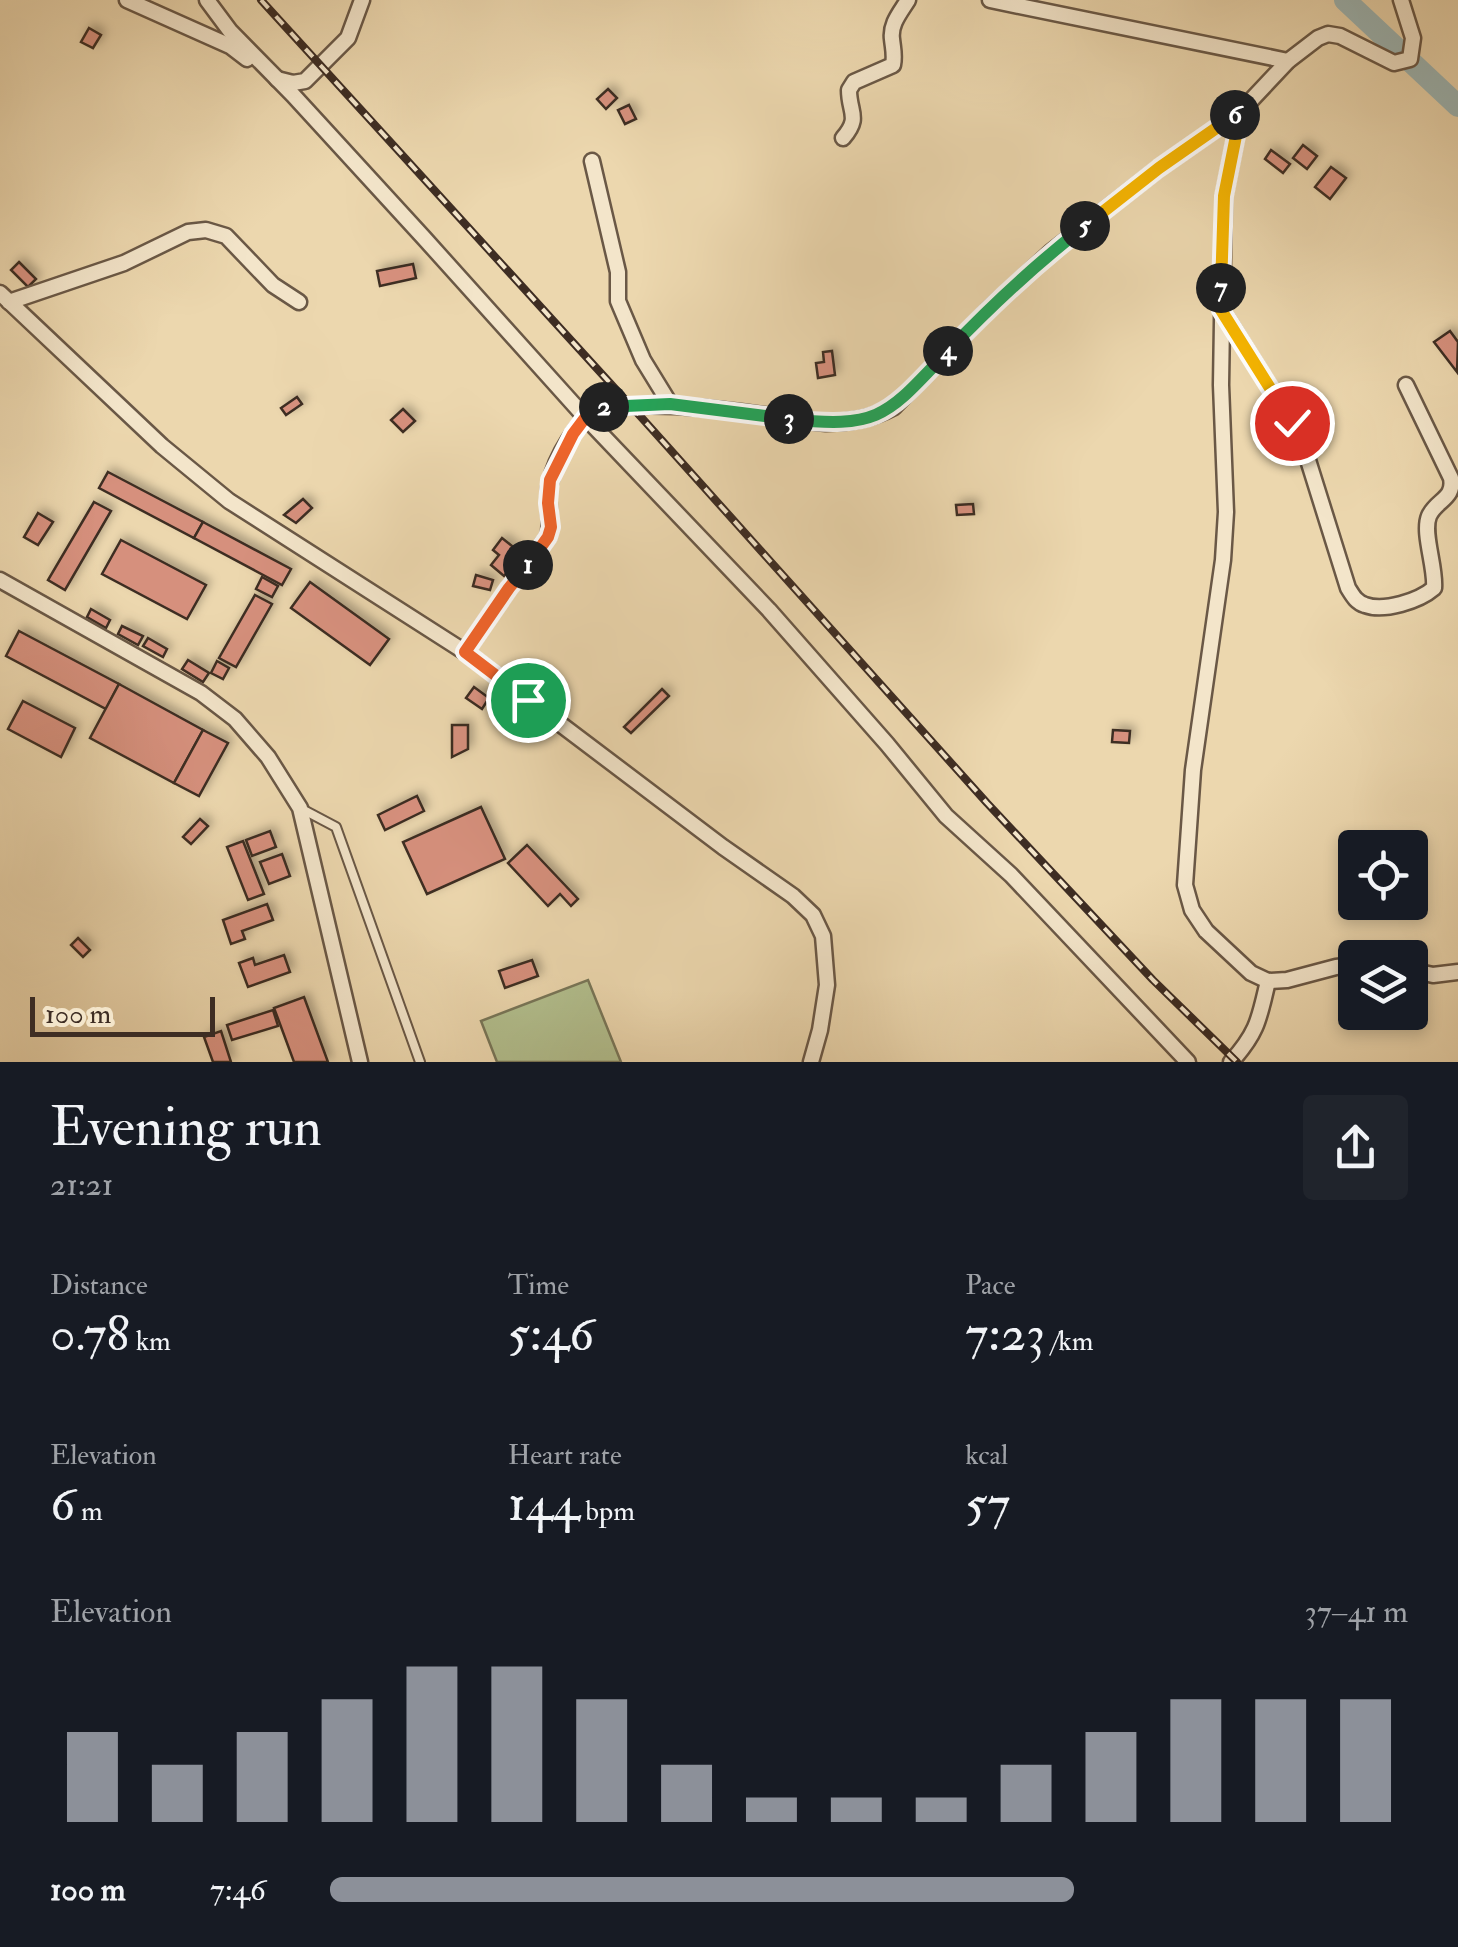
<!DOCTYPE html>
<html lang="en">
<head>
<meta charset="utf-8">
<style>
  :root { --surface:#171b24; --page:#20242c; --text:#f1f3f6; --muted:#9ea1a6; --accent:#8c9099 }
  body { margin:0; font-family:"IM FELL Double Pica",serif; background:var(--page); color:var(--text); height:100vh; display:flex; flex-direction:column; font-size:38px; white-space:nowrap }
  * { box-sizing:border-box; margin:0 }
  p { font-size:32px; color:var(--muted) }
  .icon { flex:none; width:55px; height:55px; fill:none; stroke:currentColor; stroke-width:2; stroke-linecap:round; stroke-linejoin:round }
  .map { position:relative; height:1062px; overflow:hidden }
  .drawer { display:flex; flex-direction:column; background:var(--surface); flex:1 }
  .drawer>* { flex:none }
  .fabs { position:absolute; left:1338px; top:830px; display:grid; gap:20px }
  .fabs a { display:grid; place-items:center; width:90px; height:90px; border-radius:10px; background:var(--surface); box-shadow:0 5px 15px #0003; font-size:50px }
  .scale { position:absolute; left:30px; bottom:25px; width:185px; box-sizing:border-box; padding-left:10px; border:5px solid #3e2d23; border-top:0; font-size:28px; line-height:35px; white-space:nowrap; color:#3e2d23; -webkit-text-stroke:8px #f3e5ca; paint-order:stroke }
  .pin { position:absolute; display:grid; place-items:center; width:85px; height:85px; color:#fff; margin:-42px; border:5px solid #fff; border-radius:50%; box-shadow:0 2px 10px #0007 }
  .km { position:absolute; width:50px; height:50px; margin:-25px; border-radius:50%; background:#222; color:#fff; font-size:28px; line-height:50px; text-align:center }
  .round { display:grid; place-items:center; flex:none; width:105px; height:105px; border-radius:10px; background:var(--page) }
  .summary { display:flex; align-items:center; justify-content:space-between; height:170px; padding:0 50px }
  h1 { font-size:55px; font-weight:600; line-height:75px }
  .metrics { display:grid; grid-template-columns:repeat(3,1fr); gap:15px; height:170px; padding:10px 50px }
  .metrics div { display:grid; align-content:center }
  .metrics b { font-size:50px; font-weight:600 }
  .metrics small { font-size:28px; font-weight:400 }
  .metrics p { font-size:28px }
  .chart { height:280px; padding:20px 50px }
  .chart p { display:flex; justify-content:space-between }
  .chart svg { width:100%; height:180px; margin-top:10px; stroke:var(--accent); stroke-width:6 }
  ul { padding:0 50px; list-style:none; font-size:32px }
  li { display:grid; grid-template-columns:160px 120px 1fr; align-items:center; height:75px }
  li i { height:25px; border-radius:12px; background:var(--accent) }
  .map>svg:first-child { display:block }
  .garden { fill:#b2bf8e; stroke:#787658; stroke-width:2.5 }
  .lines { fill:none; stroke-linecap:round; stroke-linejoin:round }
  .river { stroke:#9db7b6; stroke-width:22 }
  .building { fill:#d6907d; stroke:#3e2d23; stroke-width:2.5; filter:url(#shadow) }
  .lane-casing { stroke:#6a5846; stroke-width:12 }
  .street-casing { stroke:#6a5846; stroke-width:19 }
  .lane { stroke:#f3e5ca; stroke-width:8 }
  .street { stroke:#f3e5ca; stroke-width:14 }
  .rail-casing { stroke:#3e2d23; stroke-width:8 }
  .rail { stroke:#f3e5ca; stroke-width:4; stroke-dasharray:11; stroke-linecap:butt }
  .split-1-casing { stroke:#fff; stroke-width:20 }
  .split-2-casing { stroke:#fff; stroke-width:20 }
  .split-3-casing { stroke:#fff; stroke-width:20 }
  .split-4-casing { stroke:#fff; stroke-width:20 }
  .split-5-casing { stroke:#fff; stroke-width:20 }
  .split-6-casing { stroke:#fff; stroke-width:20 }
  .split-7-casing { stroke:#fff; stroke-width:20 }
  .split-8-casing { stroke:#fff; stroke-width:20 }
  .split-1 { stroke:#f0652b; stroke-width:12 }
  .split-2 { stroke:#f0652b; stroke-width:12 }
  .split-3 { stroke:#22a559; stroke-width:12 }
  .split-4 { stroke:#22a559; stroke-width:12 }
  .split-5 { stroke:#22a559; stroke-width:12 }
  .split-6 { stroke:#f5b400; stroke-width:12 }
  .split-7 { stroke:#f5b400; stroke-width:12 }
  .split-8 { stroke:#f5b400; stroke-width:12 }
</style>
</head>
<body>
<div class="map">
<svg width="1458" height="1062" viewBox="0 0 1458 1062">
  <defs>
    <filter id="shadow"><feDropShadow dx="4.5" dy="-4.5" stdDeviation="5" flood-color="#0004"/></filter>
  </defs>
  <rect width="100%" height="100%" fill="#ecd7ae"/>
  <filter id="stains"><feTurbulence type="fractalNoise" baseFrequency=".002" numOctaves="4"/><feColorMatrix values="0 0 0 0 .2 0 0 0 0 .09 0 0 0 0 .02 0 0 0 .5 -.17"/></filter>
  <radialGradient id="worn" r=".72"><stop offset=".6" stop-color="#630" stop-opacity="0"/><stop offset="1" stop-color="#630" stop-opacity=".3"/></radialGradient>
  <!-- garden -->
  <polygon class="garden" points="588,980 621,1062 497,1062 481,1021"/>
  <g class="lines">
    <!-- river -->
    <polyline class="river" points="1345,0 1458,106"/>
  </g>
  <!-- building -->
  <g class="building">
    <polygon points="89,28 101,35 93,48 81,42"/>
    <polygon points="608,89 617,98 606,109 597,99"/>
    <polygon points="629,105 636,119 625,124 618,110"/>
    <polygon points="1303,145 1317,156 1307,169 1293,158"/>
    <polygon points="1271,150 1290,164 1283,173 1265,159"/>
    <polygon points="1331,167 1346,178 1330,199 1315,187"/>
    <polygon points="19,262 36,279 28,287 11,270"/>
    <polygon points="413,264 416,278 380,286 377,271"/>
    <polygon points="1450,331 1458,342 1457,372 1434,342"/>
    <polygon points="832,351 835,375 818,378 816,363 824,362 823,352"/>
    <polygon points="297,397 302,404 286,415 281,408"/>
    <polygon points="403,409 415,421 403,432 391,420"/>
    <polygon points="108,472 203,522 194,538 99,488"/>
    <polygon points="303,499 312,508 296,523 284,515"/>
    <polygon points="94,502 111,511 65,590 48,580"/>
    <polygon points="973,504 974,514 957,515 956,505"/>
    <polygon points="38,513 53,522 38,545 24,537"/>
    <polygon points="203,522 291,569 282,585 194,538"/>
    <polygon points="502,538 522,554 504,576 491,565 499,555 493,550"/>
    <polygon points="121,540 206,585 187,619 102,574"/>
    <polygon points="476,575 493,580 490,590 473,586"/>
    <polygon points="262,577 278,586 272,597 256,589"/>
    <polygon points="310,582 389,639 370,665 291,608"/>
    <polygon points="255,595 272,604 236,667 219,658"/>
    <polygon points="91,609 110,620 106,628 87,617"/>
    <polygon points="122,626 143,636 138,645 118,634"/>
    <polygon points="19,631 119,684 106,709 6,656"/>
    <polygon points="148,638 167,649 163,657 143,646"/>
    <polygon points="188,660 209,673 203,682 182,669"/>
    <polygon points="217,661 229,668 223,679 211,673"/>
    <polygon points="119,684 203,730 174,783 90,738"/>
    <polygon points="474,687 489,698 482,709 466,698"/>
    <polygon points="662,689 669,696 631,733 624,727"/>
    <polygon points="23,701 75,728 61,757 8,729"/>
    <polygon points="452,725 468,725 468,749 452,757"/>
    <polygon points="203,730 228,743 199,796 174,783"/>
    <polygon points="1113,730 1130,731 1129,743 1112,742"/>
    <polygon points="417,796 424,811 385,830 378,815"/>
    <polygon points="481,807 505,859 427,894 403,842"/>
    <polygon points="200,819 208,826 191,844 183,837"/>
    <polygon points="270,831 276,847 252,856 246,840"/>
    <polygon points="243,841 264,894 248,900 227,847"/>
    <polygon points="527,845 578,899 571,906 560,894 548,906 508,863"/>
    <polygon points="282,854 290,876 269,884 260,862"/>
    <polygon points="267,904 273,920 242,931 245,939 231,944 223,920"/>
    <polygon points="78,938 90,950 83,957 71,945"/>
    <polygon points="284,955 290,972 248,987 239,963 253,958 255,965"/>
    <polygon points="532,960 538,976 505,988 499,971"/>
    <polygon points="304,997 328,1062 294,1062 280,1024 274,1008"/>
    <polygon points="273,1010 278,1026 232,1040 227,1025"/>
    <polygon points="221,1031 231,1062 213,1062 204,1037"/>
  </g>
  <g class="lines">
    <defs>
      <polyline id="lane" points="300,808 336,827 420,1062"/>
      <g id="street">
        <polyline points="127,0 230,46 247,59"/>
        <polyline points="207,0 230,31 293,95 424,238 585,417 769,610 887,744 946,816 1011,875 1188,1062"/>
        <polyline points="990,0 1288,61"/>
        <polyline points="277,79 293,83 305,81 348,38 362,0"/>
        <polyline points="1241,111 1224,196 1221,385 1226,512 1223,560 1193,770 1185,885 1192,910 1206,931 1251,973 1268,981 1287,980 1336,967 1355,965"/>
        <path d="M843 138C861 117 849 113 849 90L854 82 893 65C895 55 893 49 892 39 890 24 900 13 908 0"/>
        <polyline points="592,161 618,272 618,301 643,360 670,404"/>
        <polyline points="0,293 162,446 229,501 465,652 723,847 793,896 813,915 823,936 827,985 820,1030 811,1062"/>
        <polyline points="9,302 124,263 188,232 206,230 226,236 273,285 299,302"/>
        <path d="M1222 311 1292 423 1308 460 1348 588C1353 596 1356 602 1365 605 1384 612 1419 601 1434 588 1436 567 1422 533 1429 516 1436 500 1455 499 1451 478L1406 385"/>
        <polyline points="0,580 201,693 235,719 268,757 300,808 360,1062"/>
        <path d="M465 652 509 588 548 537C553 519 545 501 550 483 555 459 578 417 601 409 611 405 622 406 632 406 697 403 762 416 826 423 852 422 871 419 894 407L987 311 1051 252 1159 168 1241 111 1288 61 1318 38 1328 34 1340 36 1394 63 1410 59 1413 38 1401 0"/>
        <polyline points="1410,970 1433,975 1458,972"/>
        <path d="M1231 1062C1258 1032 1259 1019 1268 981"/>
      </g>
    </defs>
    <!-- lane casing -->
    <use href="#lane" class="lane-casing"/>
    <!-- street casing -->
    <use href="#street" class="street-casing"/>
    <!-- lane -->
    <use href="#lane" class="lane"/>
    <!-- street -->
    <use href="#street" class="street"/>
    <defs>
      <polyline id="rail" points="261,0 641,417 987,803 1153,980 1237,1062"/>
    </defs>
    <!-- rail casing -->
    <use href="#rail" class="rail-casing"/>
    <!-- rail -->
    <use href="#rail" class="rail"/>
  </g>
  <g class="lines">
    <defs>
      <polyline id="split-1" points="528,565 509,588 465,652 528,700"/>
      <polyline id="split-2" points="528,565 548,537 551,527 548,503 550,480 573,434 585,418 604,407"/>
      <polyline id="split-3" points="604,407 670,404 789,419"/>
      <path id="split-4" d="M789 419C881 429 887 415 948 351"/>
      <path id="split-5" d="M948 351C991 306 1036 264 1085 226"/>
      <polyline id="split-6" points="1085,226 1159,168 1235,115"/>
      <polyline id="split-7" points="1221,288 1224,196 1241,111 1235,115"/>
      <polyline id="split-8" points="1221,288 1221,310 1292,423"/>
    </defs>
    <!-- split-1 casing -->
    <use href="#split-1" class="split-1-casing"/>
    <!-- split-2 casing -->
    <use href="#split-2" class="split-2-casing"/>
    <!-- split-3 casing -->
    <use href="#split-3" class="split-3-casing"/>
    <!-- split-4 casing -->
    <use href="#split-4" class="split-4-casing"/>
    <!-- split-5 casing -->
    <use href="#split-5" class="split-5-casing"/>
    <!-- split-6 casing -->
    <use href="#split-6" class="split-6-casing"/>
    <!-- split-7 casing -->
    <use href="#split-7" class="split-7-casing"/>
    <!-- split-8 casing -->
    <use href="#split-8" class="split-8-casing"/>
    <!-- split-1 -->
    <use href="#split-1" class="split-1"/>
    <!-- split-2 -->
    <use href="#split-2" class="split-2"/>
    <!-- split-3 -->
    <use href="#split-3" class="split-3"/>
    <!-- split-4 -->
    <use href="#split-4" class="split-4"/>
    <!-- split-5 -->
    <use href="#split-5" class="split-5"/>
    <!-- split-6 -->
    <use href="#split-6" class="split-6"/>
    <!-- split-7 -->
    <use href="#split-7" class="split-7"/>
    <!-- split-8 -->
    <use href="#split-8" class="split-8"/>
  </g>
  <rect width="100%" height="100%" filter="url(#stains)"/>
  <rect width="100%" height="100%" fill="url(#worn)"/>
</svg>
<div class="fabs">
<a><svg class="icon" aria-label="locate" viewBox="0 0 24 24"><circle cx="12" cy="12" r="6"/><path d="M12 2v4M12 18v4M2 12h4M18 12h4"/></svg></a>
<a><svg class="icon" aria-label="layers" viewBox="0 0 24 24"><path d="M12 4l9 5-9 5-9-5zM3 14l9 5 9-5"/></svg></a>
</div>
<div class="scale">100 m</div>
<div class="pin" style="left:528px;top:700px;background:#1e9e55"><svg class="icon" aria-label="arrive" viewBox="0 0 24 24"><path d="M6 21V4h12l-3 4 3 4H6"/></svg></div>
<div class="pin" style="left:1292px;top:423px;background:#d93025"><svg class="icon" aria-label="check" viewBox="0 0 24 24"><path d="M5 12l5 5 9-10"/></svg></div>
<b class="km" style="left:528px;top:565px">1</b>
<b class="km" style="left:604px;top:407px">2</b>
<b class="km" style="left:789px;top:419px">3</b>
<b class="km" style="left:948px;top:351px">4</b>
<b class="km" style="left:1085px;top:226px">5</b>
<b class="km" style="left:1235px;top:115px">6</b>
<b class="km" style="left:1221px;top:288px">7</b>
</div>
<section class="drawer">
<div class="summary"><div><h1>Evening run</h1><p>21:21</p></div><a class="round"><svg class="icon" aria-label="share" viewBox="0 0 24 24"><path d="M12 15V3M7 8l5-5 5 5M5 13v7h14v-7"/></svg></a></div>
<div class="metrics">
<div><p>Distance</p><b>0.78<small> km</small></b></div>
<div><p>Time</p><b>5:46</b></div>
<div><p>Pace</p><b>7:23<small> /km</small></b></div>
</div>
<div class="metrics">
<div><p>Elevation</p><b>6<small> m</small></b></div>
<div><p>Heart rate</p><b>144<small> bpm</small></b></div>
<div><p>kcal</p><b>57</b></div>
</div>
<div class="chart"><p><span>Elevation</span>37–41 m</p>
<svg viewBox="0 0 160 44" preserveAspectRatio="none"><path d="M5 44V22M15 44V30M25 44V22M35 44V14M45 44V6M55 44V6M65 44V14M75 44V30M85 44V38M95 44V38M105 44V38M115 44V30M125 44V22M135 44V14M145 44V14M155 44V14"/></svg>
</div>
<ul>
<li><b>100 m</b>7:46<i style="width:69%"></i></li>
</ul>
</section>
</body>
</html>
